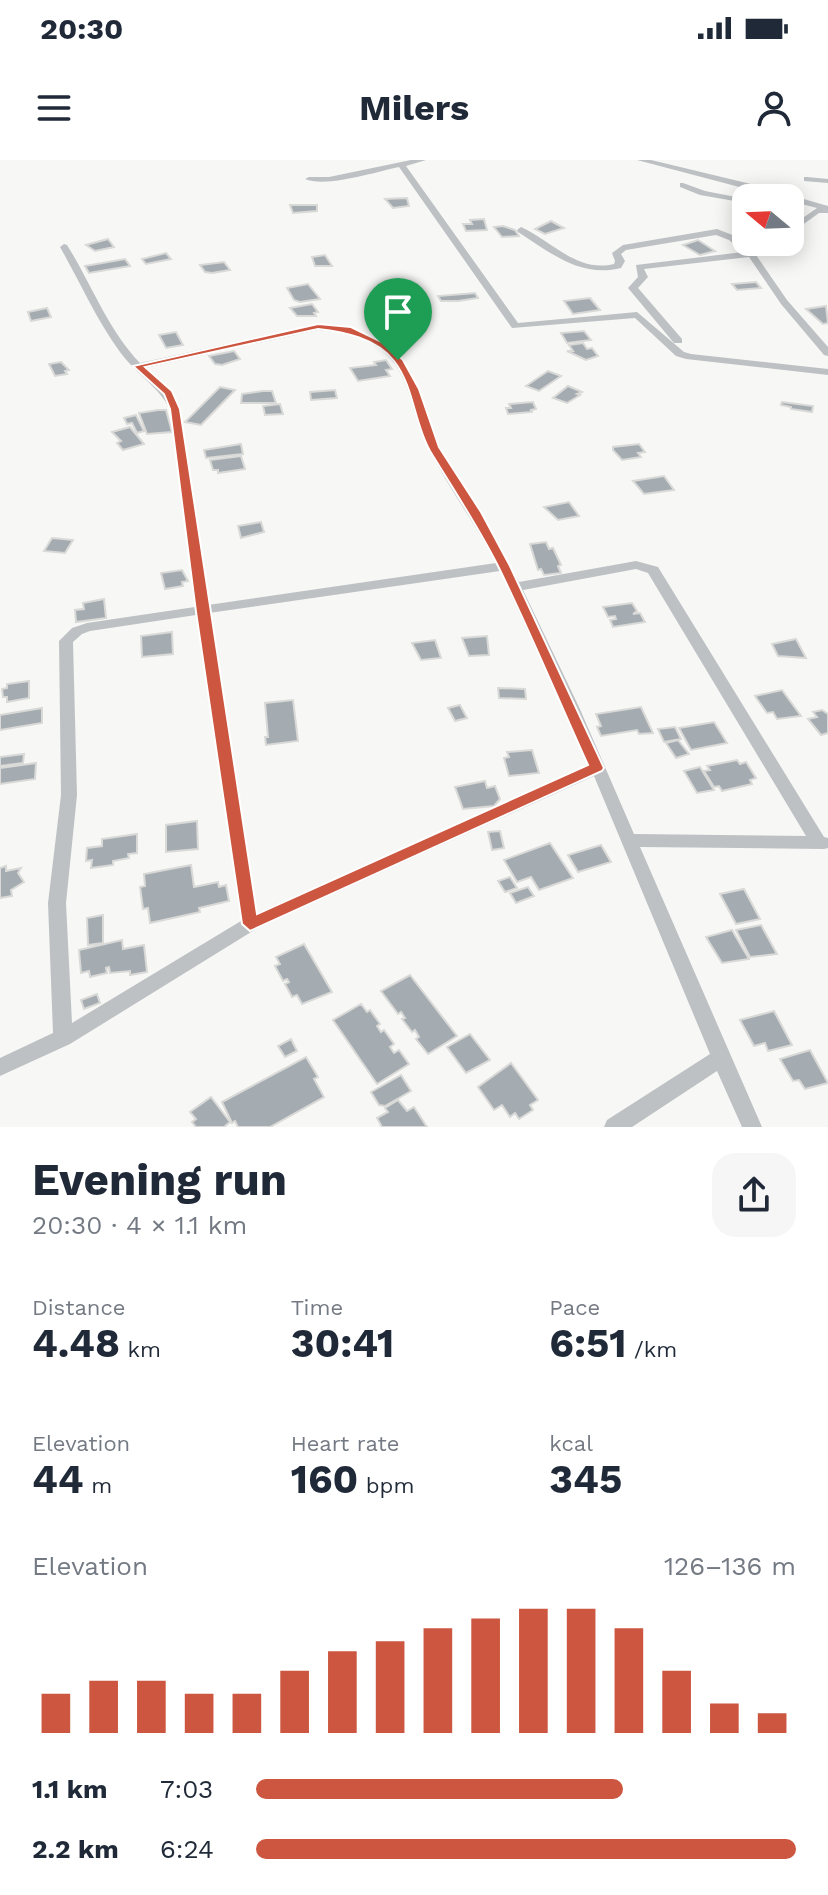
<!DOCTYPE html>
<html lang="en">
<head>
<meta charset="utf-8">
<style>
  :root { --surface:#fff; --page:#f6f6f7; --text:#1f2937; --muted:#747a83; --accent:#cc563f }
  body { margin:0; font-family:"Work Sans",sans-serif; background:var(--page); color:var(--text); height:100vh; display:flex; flex-direction:column; font-size:30px; white-space:nowrap }
  * { box-sizing:border-box; margin:0 }
  p { font-size:26px; color:var(--muted) }
  .icon { flex:none; width:44px; height:44px; fill:none; stroke:currentColor; stroke-width:2; stroke-linecap:round; stroke-linejoin:round }
  .map { position:relative; height:967px; overflow:hidden }
  .panel { display:flex; flex-direction:column; background:var(--surface); flex:1 }
  .panel>* { flex:none }
  .needle { width:52px; rotate:289deg }
  .controls { position:absolute; left:732px; top:24px; display:grid; gap:16px }
  .controls a { display:grid; place-items:center; width:72px; height:72px; border-radius:16px; background:var(--surface); box-shadow:0 4px 20px #0003; font-size:40px }
  .pin { position:absolute; display:grid; place-items:center; width:68px; height:68px; color:#fff; margin:-82px -34px; border-radius:50% 50% 50% 0; rotate:-45deg; box-shadow:0 0 8px #0007 }
  .pin .icon { rotate:45deg }
  .round { display:grid; place-items:center; flex:none; width:84px; height:84px; border-radius:24px; background:var(--page) }
  .summary { display:flex; align-items:center; justify-content:space-between; height:136px; padding:0 32px }
  h1 { font-size:44px; font-weight:700; line-height:60px }
  .metrics { display:grid; grid-template-columns:repeat(3,1fr); gap:12px; height:136px; padding:8px 32px }
  .metrics div { display:grid; align-content:center }
  .metrics b { font-size:40px; font-weight:700 }
  .metrics small { font-size:22px; font-weight:400 }
  .metrics p { font-size:22px }
  .chart { height:224px; padding:16px 32px }
  .chart p { display:flex; justify-content:space-between }
  .chart svg { width:100%; height:144px; margin-top:8px; stroke:var(--accent); stroke-width:6 }
  ul { padding:0 32px; list-style:none; font-size:26px }
  li { display:grid; grid-template-columns:128px 96px 1fr; align-items:center; height:60px }
  li i { height:20px; border-radius:10px; background:var(--accent) }
  .status { display:flex; justify-content:space-between; align-items:center; height:56px; padding:0 40px; background:var(--surface); direction:ltr }
  .status svg { height:22px; fill:currentColor }
  header { display:flex; justify-content:space-between; align-items:center; height:104px; padding:0 32px; background:var(--surface); font-size:36px; font-weight:700 }
  .map>svg:first-child { display:block }
  .building { fill:#a5acb1; stroke:#d9d9d7; stroke-width:2 }
  .lines { fill:none; stroke-linecap:round; stroke-linejoin:round }
  .street { fill:#bdc1c4; fill-rule:evenodd }
  .route { fill:#cc563f; stroke:#fff; stroke-width:2; fill-rule:evenodd }
</style>
</head>
<body>
<div class="status"><b>20:30</b><svg viewBox="0 0 49 12"><path d="M0 12V9h3v3zM5 12V6h3v6zM10 12V3h3v9zM15 12V0h3v12zM26 1h20v11H26zM47 4h2v5h-2z"/></svg></div>
<header><svg class="icon" aria-label="menu" viewBox="0 0 24 24"><path d="M4 6h16M4 12h16M4 18h16"/></svg>Milers<svg class="icon" aria-label="person" viewBox="0 0 24 24"><circle cx="12" cy="8" r="4"/><path d="M4 21q1-7 8-7t8 7"/></svg></header>
<div class="map">
<svg width="828" height="967" viewBox="0 0 828 967">
  <rect width="100%" height="100%" fill="#f7f7f5"/>
  <!-- building -->
  <g class="building">
    <polygon points="407,38 409,46 393,48 385,39"/>
    <polygon points="290,45 317,45 317,51 293,53"/>
    <polygon points="484,59 487,70 466,71 463,64 472,64 470,60"/>
    <polygon points="551,61 564,68 545,74 535,69"/>
    <polygon points="503,66 515,70 519,76 502,77 494,67"/>
    <polygon points="108,79 114,87 95,91 86,85"/>
    <polygon points="698,80 715,91 700,95 683,85"/>
    <polygon points="166,93 171,99 146,104 142,99"/>
    <polygon points="325,95 332,106 315,106 312,97"/>
    <polygon points="125,99 130,106 89,113 85,106"/>
    <polygon points="224,102 230,110 212,113 205,112 200,105"/>
    <polygon points="756,122 761,128 737,130 732,124"/>
    <polygon points="308,124 320,139 300,142 294,140 287,128"/>
    <polygon points="475,133 478,138 458,141 441,141 438,136"/>
    <polygon points="590,138 600,150 573,154 564,141"/>
    <polygon points="312,144 318,152 314,153 316,156 297,156 290,148"/>
    <polygon points="826,146 828,163 823,164 806,149"/>
    <polygon points="47,148 51,157 31,161 28,152"/>
    <polygon points="584,171 591,180 567,183 561,173"/>
    <polygon points="176,172 183,185 166,188 159,175"/>
    <polygon points="583,183 587,189 592,188 598,196 586,200 567,191 573,191 569,185"/>
    <polygon points="234,191 240,199 222,205 215,204 209,196"/>
    <polygon points="386,200 392,209 386,210 390,216 358,221 350,208 376,205 374,202"/>
    <polygon points="61,202 69,210 65,211 67,214 55,216 49,204"/>
    <polygon points="548,211 561,216 539,231 526,226"/>
    <polygon points="568,226 582,232 577,234 580,235 567,243 553,238"/>
    <polygon points="220,227 235,230 201,265 185,262"/>
    <polygon points="335,230 337,238 311,240 310,232"/>
    <polygon points="263,231 272,231 276,243 241,243 242,234"/>
    <polygon points="533,242 536,249 531,250 532,252 508,254 506,248 511,248 509,244"/>
    <polygon points="782,242 813,246 812,252 791,249 791,247 781,245"/>
    <polygon points="280,244 283,254 265,255 263,246"/>
    <polygon points="158,250 166,250 172,272 147,274 139,253"/>
    <polygon points="136,255 144,271 137,273 132,263 127,264 124,258"/>
    <polygon points="130,267 144,284 123,290 117,283 121,281 112,272"/>
    <polygon points="241,284 243,294 206,298 204,290"/>
    <polygon points="639,284 645,292 638,293 641,297 622,300 613,290 613,287"/>
    <polygon points="241,296 245,309 218,313 218,310 213,310 210,300"/>
    <polygon points="664,316 674,330 644,334 633,321"/>
    <polygon points="569,342 579,356 558,360 544,347"/>
    <polygon points="261,362 264,372 241,378 238,366"/>
    <polygon points="52,378 73,380 65,393 44,391"/>
    <polygon points="546,382 549,389 553,388 561,405 558,406 561,413 544,415 541,409 538,410 530,384"/>
    <polygon points="182,410 188,421 182,422 183,426 165,429 161,413"/>
    <polygon points="104,439 106,458 76,462 75,450 84,449 83,443"/>
    <polygon points="632,443 637,451 633,454 640,453 645,462 613,467 610,460 616,459 615,456 608,457 603,447"/>
    <polygon points="172,472 173,494 142,497 141,476"/>
    <polygon points="487,476 489,495 469,496 462,478"/>
    <polygon points="796,479 806,498 778,496 772,484"/>
    <polygon points="435,480 441,498 421,500 412,483"/>
    <polygon points="29,521 29,538 7,542 7,537 3,537 2,529 7,528 7,524"/>
    <polygon points="498,528 525,529 526,539 499,538"/>
    <polygon points="782,530 801,556 777,559 773,552 767,553 755,536"/>
    <polygon points="293,540 298,581 266,585 265,577 268,577 265,543"/>
    <polygon points="460,545 467,558 455,561 448,548"/>
    <polygon points="641,547 653,573 639,574 637,570 601,576 597,567 601,566 596,554"/>
    <polygon points="42,548 42,563 0,570 0,555"/>
    <polygon points="822,550 828,554 828,573 821,575 808,559 817,557 813,552"/>
    <polygon points="714,562 727,583 691,590 679,568"/>
    <polygon points="675,567 681,579 664,582 658,569"/>
    <polygon points="678,580 689,594 676,598 666,583"/>
    <polygon points="532,590 539,613 509,616 504,598 509,597 507,592"/>
    <polygon points="24,594 23,603 0,606 0,597"/>
    <polygon points="737,600 740,604 746,602 756,618 750,620 752,624 722,631 719,626 714,627 704,611 710,610 707,606"/>
    <polygon points="36,603 35,619 0,624 0,608"/>
    <polygon points="700,607 714,630 697,633 684,611"/>
    <polygon points="485,621 487,628 495,626 500,639 494,646 463,649 455,627"/>
    <polygon points="197,661 198,689 166,692 166,665"/>
    <polygon points="500,671 504,688 492,690 488,672"/>
    <polygon points="137,674 137,693 128,694 129,698 113,701 113,705 91,708 92,700 86,701 87,688 102,686 102,679"/>
    <polygon points="550,683 573,718 539,730 531,717 517,722 504,700"/>
    <polygon points="601,685 611,702 578,712 568,695"/>
    <polygon points="191,705 194,727 218,722 219,727 226,725 229,741 199,748 200,752 150,763 148,748 143,749 140,727 145,726 144,714"/>
    <polygon points="6,706 6,711 21,708 18,713 24,722 11,730 12,736 0,738 0,708"/>
    <polygon points="510,717 517,728 505,732 498,721"/>
    <polygon points="528,727 534,736 516,743 510,733"/>
    <polygon points="744,729 760,759 736,764 720,734"/>
    <polygon points="103,755 103,783 88,785 87,758"/>
    <polygon points="761,765 777,794 750,797 736,770"/>
    <polygon points="732,770 749,799 722,803 706,777"/>
    <polygon points="122,780 123,789 144,785 147,812 130,815 130,811 110,813 109,807 106,808 107,813 90,817 89,811 81,813 79,790"/>
    <polygon points="304,784 332,832 302,844 297,835 292,837 285,824 289,822 287,819 283,821 275,806 280,804 276,797"/>
    <polygon points="410,815 457,876 428,894 416,879 419,877 415,870 412,872 402,859 405,858 401,852 398,854 381,831"/>
    <polygon points="97,834 100,843 84,849 81,840"/>
    <polygon points="361,844 367,852 370,850 380,864 377,866 381,872 384,870 394,884 390,887 394,893 399,890 409,904 377,924 333,860"/>
    <polygon points="774,851 792,885 768,891 765,883 754,886 740,860"/>
    <polygon points="470,874 490,900 466,913 447,887"/>
    <polygon points="291,879 297,891 285,897 278,886"/>
    <polygon points="810,890 828,923 805,929 799,920 793,921 780,899"/>
    <polygon points="306,897 318,917 314,919 324,937 270,967 238,967 235,961 232,963 222,942"/>
    <polygon points="511,903 538,940 530,945 533,950 519,959 515,953 510,957 502,945 494,950 478,927"/>
    <polygon points="401,915 411,931 385,946 379,945 371,932"/>
    <polygon points="211,937 230,962 224,967 196,967 192,962 196,959 190,952"/>
    <polygon points="398,940 407,951 414,947 427,967 382,967 377,958 388,952 385,948"/>
  </g>
  <g class="lines">
    <!-- street -->
    <g class="street">
      <path d="M411 0H426L406 6 518 163 637 152 684 192 691 194 828 209V215L686 199 676 196 635 158 512 168 399 7C375 12 326 28 305 19L309 17H329Z"/>
      <polygon points="637,0 651,0 755,25 828,46 828,53 819,53 790,74 790,67 817,48 790,41 790,38 781,38"/>
      <polygon points="807,17 828,19 828,23 804,21 804,17"/>
      <polygon points="683,23 705,31 746,39 746,43 700,35 680,27 680,23"/>
      <path d="M521 67C552 81 577 113 614 104L615 101 612 93 623 85 717 69 735 76 754 92 787 140 828 187V196L824 195 781 144 749 97 644 109 648 117 638 128 682 179V183H674L628 128 638 117 636 105 743 92 729 80 716 75 626 90 621 94 625 101 621 108C580 118 551 93 518 72L517 70Z"/>
      <path d="M64 84 67 85C91 123 108 170 140 203L318 164 351 169 376 178 394 190 410 211 441 290 519 422 636 401 658 407 824 677 828 678V688L824 689 640 687 762 967H742L717 911 632 967H604L607 960 710 894 594 616 256 769 70 884 0 916V898L53 873 48 743 61 635 59 481 72 468 87 463 195 447 170 249C158 226 135 213 120 192 96 159 80 122 60 87ZM318 170C342 172 369 177 387 195 411 218 412 256 427 285 447 326 475 363 496 403L208 445 180 249 168 230 145 208ZM636 409 648 413 806 676 634 674 579 547 523 430ZM500 411 589 605 257 753 209 453ZM196 455 241 761 72 863 66 743 77 635 73 482 82 474 90 471Z"/>
    </g>
  </g>
  <!-- route -->
  <path class="route" d="M318 164 351 167 388 185 403 200 419 229 439 287 481 352 510 406 604 608 602 611 250 771 242 764 196 452 170 249 164 234 133 206ZM318 169C344 172 376 178 394 201 414 227 414 263 430 291 453 329 478 366 498 406 530 471 558 539 588 605L257 754 180 249 172 231 145 207Z"/>
</svg>
<div class="controls">
<a><svg class="needle" viewBox="-14 -14 28 28"><path d="M0-13l5 13h-10z" fill="#e53935"/><path d="M0 13l5-13h-10z" fill="#747a83"/></svg></a>
</div>
<div class="pin" style="left:398px;top:200px;background:#1e9e55"><svg class="icon" aria-label="arrive" viewBox="0 0 24 24"><path d="M6 21V4h12l-3 4 3 4H6"/></svg></div>
</div>
<section class="panel">
<div class="summary"><div><h1>Evening run</h1><p>20:30 · 4 × 1.1 km</p></div><a class="round"><svg class="icon" aria-label="share" viewBox="0 0 24 24"><path d="M12 15V3M7 8l5-5 5 5M5 13v7h14v-7"/></svg></a></div>
<div class="metrics">
<div><p>Distance</p><b>4.48<small> km</small></b></div>
<div><p>Time</p><b>30:41</b></div>
<div><p>Pace</p><b>6:51<small> /km</small></b></div>
</div>
<div class="metrics">
<div><p>Elevation</p><b>44<small> m</small></b></div>
<div><p>Heart rate</p><b>160<small> bpm</small></b></div>
<div><p>kcal</p><b>345</b></div>
</div>
<div class="chart"><p><span>Elevation</span>126–136 m</p>
<svg viewBox="0 0 160 44" preserveAspectRatio="none"><path d="M5 44V32M15 44V28M25 44V28M35 44V32M45 44V32M55 44V25M65 44V19M75 44V16M85 44V12M95 44V9M105 44V6M115 44V6M125 44V12M135 44V25M145 44V35M155 44V38"/></svg>
</div>
<ul>
<li><b>1.1 km</b>7:03<i style="width:68%"></i></li>
<li><b>2.2 km</b>6:24<i style="width:100%"></i></li>
</ul>
</section>
</body>
</html>
